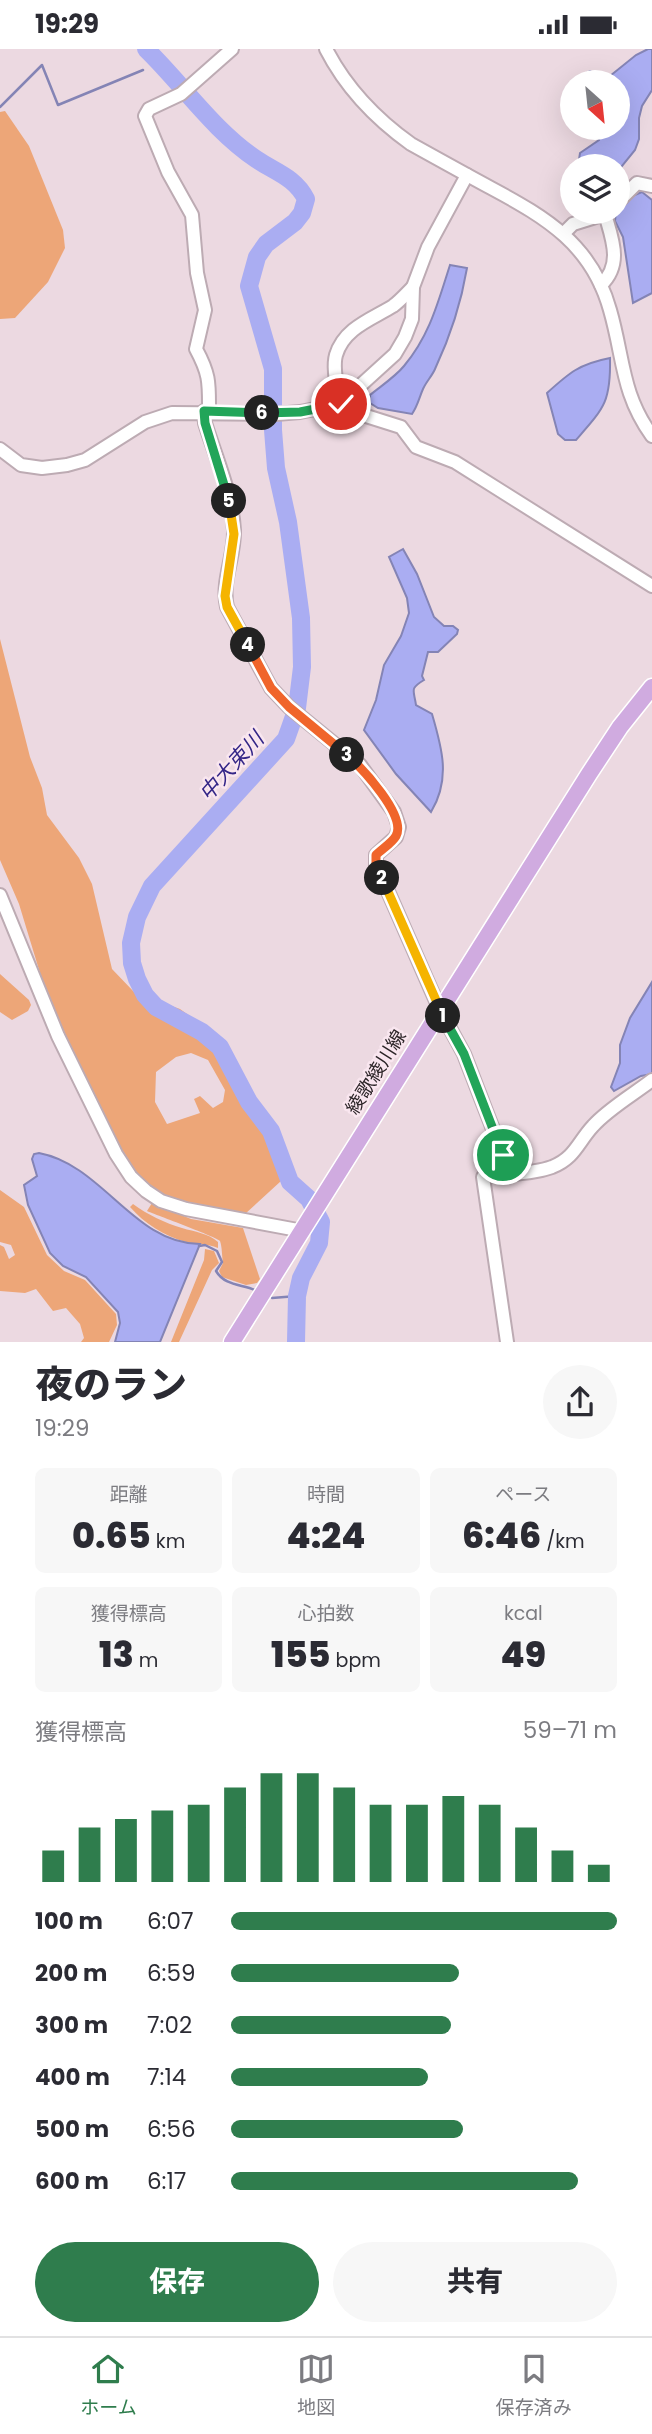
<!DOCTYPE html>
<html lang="ja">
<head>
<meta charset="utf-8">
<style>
  :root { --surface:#fff; --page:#f7f7f7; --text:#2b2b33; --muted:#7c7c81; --line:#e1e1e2; --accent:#2f7d4d }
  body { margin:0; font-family:Poppins,"Noto Sans JP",sans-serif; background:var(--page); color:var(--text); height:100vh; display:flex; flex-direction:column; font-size:26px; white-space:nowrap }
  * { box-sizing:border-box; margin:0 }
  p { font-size:23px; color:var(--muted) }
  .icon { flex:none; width:38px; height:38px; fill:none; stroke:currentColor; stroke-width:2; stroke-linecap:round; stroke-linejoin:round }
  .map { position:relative; height:1293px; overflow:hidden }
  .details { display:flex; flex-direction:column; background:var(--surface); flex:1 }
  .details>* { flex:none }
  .needle { width:46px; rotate:153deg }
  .tools { position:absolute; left:560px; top:21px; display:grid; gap:14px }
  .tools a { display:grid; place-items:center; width:70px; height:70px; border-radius:50%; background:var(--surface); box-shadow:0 7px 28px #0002; font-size:35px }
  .pin { position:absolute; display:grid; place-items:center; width:60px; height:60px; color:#fff; margin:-30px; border:4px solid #fff; border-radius:50%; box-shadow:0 2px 7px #0007 }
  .km { position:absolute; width:35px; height:35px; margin:-18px; border-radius:50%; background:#222; color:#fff; font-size:19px; line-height:35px; text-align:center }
  .round { display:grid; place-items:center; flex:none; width:74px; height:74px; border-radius:37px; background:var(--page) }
  .summary { display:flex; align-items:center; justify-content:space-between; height:119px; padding:0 35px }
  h1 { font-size:38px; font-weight:800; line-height:52px }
  .metrics { display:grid; grid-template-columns:repeat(3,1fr); gap:10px; height:119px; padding:7px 35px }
  .metrics div { display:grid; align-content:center; border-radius:10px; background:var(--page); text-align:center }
  .metrics b { font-size:35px; font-weight:800 }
  .metrics small { font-size:19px; font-weight:400 }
  .metrics p { font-size:19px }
  .chart { height:196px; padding:14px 35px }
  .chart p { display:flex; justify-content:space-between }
  .chart svg { width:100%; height:126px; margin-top:7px; stroke:var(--accent); stroke-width:6 }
  .primary-button { display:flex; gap:14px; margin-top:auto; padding:14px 35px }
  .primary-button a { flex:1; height:80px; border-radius:42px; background:var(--accent); color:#fff; font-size:28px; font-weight:800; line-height:80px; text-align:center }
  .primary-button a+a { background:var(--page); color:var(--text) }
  ul { padding:0 35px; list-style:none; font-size:23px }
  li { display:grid; grid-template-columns:112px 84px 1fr; align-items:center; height:52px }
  li i { height:18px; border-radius:9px; background:var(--accent) }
  .status { display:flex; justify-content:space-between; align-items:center; height:49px; padding:0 35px; background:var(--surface); direction:ltr }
  .status svg { height:19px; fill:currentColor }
  .tabs { display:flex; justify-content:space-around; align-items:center; height:98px; border-top:2px solid var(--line); background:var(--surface); font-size:19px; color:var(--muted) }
  .tabs a { display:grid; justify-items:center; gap:4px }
  .tabs .active { color:var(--accent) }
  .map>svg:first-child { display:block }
  .green { fill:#eda678; fill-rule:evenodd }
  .water { fill:#aaadf2; stroke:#8484b5; stroke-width:2 }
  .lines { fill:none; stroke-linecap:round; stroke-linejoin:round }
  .stream { stroke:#8484b5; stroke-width:2.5 }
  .river { stroke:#aaadf2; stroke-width:18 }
  .minor-casing { stroke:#bdabb3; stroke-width:16 }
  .major-casing { stroke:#fff; stroke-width:19 }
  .minor { stroke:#fff; stroke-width:12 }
  .major { stroke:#d0abe0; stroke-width:16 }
  .split-1-casing { stroke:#fff; stroke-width:14 }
  .split-2-casing { stroke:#fff; stroke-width:14 }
  .split-3-casing { stroke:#fff; stroke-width:14 }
  .split-4-casing { stroke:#fff; stroke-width:14 }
  .split-5-casing { stroke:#fff; stroke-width:14 }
  .split-6-casing { stroke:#fff; stroke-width:14 }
  .split-7-casing { stroke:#fff; stroke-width:14 }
  .split-1 { stroke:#22a559; stroke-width:9 }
  .split-2 { stroke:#f5b400; stroke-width:9 }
  .split-3 { stroke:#f0652b; stroke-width:9 }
  .split-4 { stroke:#f0652b; stroke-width:9 }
  .split-5 { stroke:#f5b400; stroke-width:9 }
  .split-6 { stroke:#22a559; stroke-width:9 }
  .split-7 { stroke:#22a559; stroke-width:9 }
  .labels { text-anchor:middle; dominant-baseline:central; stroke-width:5; stroke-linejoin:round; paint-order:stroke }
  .street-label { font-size:19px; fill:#2c2528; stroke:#f9e6ef }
  .water-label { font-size:21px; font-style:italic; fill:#342687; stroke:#f9e6ef }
</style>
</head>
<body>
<div class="status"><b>19:29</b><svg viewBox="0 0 49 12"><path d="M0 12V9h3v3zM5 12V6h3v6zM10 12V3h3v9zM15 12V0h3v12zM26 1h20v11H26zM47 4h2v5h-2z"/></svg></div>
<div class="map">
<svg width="652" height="1293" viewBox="0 0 652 1293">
  <rect width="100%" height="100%" fill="#ecd9e1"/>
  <!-- green -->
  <g class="green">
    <polygon points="5,62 29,97 63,181 65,199 48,233 15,269 0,270 0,63"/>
    <path d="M0 590 30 708 42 739 47 766 79 809 92 835 112 920 135 944 180 960 212 983 249 1059 267 1085 281 1132 245 1165 201 1158 162 1146 139 1127 110 1082 47 947 19 855 0 811ZM191 1004 208 1011 225 1041 223 1053 213 1059 200 1047 194 1050 200 1064 167 1075 155 1053 156 1023 176 1008Z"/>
    <polygon points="0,925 29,951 31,956 28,962 12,971 0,963"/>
    <polygon points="0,1141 24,1158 47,1206 64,1222 85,1231 116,1265 117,1276 109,1293 81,1293 84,1289 80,1275 66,1259 53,1262 36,1240 25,1244 0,1242 0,1196 4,1198 9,1210 15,1206 11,1196 0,1193"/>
    <path d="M152 1154 191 1170 243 1179 260 1230 257 1234 246 1236 222 1228 219 1222 223 1214C222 1208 222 1197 220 1192 217 1188 156 1166 147 1162Z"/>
    <path d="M133 1155C148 1166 165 1174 182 1179 195 1183 208 1184 218 1193V1199C207 1194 197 1196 186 1193 164 1187 144 1174 130 1158Z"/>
    <polygon points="205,1200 214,1202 219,1214 212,1221 179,1293 171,1293 204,1211"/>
  </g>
  <!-- water -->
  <g class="water">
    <polygon points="648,0 652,0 652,41 642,57 639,69 639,90 635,101 618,122 618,117 578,117 580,104 599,91 596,79 618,79 618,33 586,33 584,25 590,22 596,25 610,27 636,6"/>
    <polygon points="642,143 652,151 652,244 633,254 623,188 615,172 616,163 625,150"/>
    <path d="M450 216 467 219C461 255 450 288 435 320 432 327 426 333 423 340 419 349 418 356 412 365L378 359 370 354V346C381 337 395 328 404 317 430 286 438 253 450 216Z"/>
    <path d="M610 309C611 353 604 359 576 391H565L558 385 547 344C569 324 579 315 610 309Z"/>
    <path d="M403 500 417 525 434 568 444 577H453L458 581 457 585 438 603H428L422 627 424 631C409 640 414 641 416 656L432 665C442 699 451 730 431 763L396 725 364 681 376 651 384 616 401 587 409 564 407 549 389 508Z"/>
    <polygon points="652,933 652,1025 641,1027 614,1042 611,1038 620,1014 620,996 630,969"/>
    <path d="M39 1104C103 1116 134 1195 200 1195L160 1293H115L120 1274 118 1263 86 1228 63 1217 50 1204 28 1156 24 1136 37 1127 32 1110 34 1105Z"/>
  </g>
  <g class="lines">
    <!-- stream -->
    <g class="stream">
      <polyline points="156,16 160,14"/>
      <polyline points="0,58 42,16 58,56 143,21"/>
      <path d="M199 1197 205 1196 217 1202 222 1213 216 1222C225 1237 241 1235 255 1241"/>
      <polyline points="272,1249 297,1247"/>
    </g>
    <!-- river -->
    <path class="river" d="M146 0C183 36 213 81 256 110 275 123 295 128 306 150L302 164 295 173 266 195 257 208 249 237 273 320V381L276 419 288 473 301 569 302 618 297 659 286 690 152 837 137 868 131 894 132 914 137 930 145 946 156 958 202 983 220 998 249 1053 271 1082 290 1133 309 1150 321 1173 319 1194 301 1229 297 1247 296 1293"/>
    <defs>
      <g id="minor">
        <path d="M326 0C346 39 376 70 411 95 438 110 465 125 491 139 547 169 592 196 610 261 624 309 621 344 652 387"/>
        <polyline points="618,153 637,134 652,137"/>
        <polyline points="564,184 573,175 605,165"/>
        <path d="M601 236C623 215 612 190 605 165L607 163"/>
        <polyline points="340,355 363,366 401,378 416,398 455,413 652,537"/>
        <path d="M340 355C338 340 332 320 336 306 344 279 372 270 393 257 400 252 407 244 413 238"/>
        <path d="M204 362 205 374C216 409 232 445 234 481 235 507 221 532 227 558L271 639 289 658 360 716 394 763 399 778 396 788 376 806V815L440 961 464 1005 503 1106 507 1123"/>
        <path d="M209 362C209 334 210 326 196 300L205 261 197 224 192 166 168 123 145 67 149 60 181 45 232 0"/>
        <polyline points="0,400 21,416 42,419 67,416 85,411 145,373 172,364 276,365 300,363 340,355 395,305 405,288 412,270 413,238 428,198 467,126"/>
        <polyline points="0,846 58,987 116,1105 131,1128 146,1142 161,1152 186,1160 303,1182"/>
        <path d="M507 1293 483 1128C506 1124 530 1126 552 1118 575 1109 578 1093 593 1077 608 1060 634 1045 652 1031"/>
      </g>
      <polyline id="major" points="232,1293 589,725 620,678 652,638"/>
    </defs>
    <!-- minor casing -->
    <use href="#minor" class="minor-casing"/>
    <!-- major casing -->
    <use href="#major" class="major-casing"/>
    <!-- minor -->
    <use href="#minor" class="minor"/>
    <!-- major -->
    <use href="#major" class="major"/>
  </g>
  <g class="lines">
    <defs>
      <polyline id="split-1" points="443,967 464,1005 503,1106"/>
      <polyline id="split-2" points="382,829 443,967"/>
      <path id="split-3" d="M347 706C362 719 407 767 396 787 392 794 382 800 376 806V815L382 829"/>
      <polyline id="split-4" points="248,596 271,639 289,658 347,706"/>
      <polyline id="split-5" points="229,452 234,485 225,547 227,558 248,596"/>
      <polyline id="split-6" points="229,452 205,374 204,362 262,364"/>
      <polyline id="split-7" points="262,364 300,363 341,355"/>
    </defs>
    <!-- split-1 casing -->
    <use href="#split-1" class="split-1-casing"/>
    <!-- split-2 casing -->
    <use href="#split-2" class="split-2-casing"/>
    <!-- split-3 casing -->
    <use href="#split-3" class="split-3-casing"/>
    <!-- split-4 casing -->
    <use href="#split-4" class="split-4-casing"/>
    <!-- split-5 casing -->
    <use href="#split-5" class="split-5-casing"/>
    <!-- split-6 casing -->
    <use href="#split-6" class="split-6-casing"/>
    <!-- split-7 casing -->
    <use href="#split-7" class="split-7-casing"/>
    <!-- split-1 -->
    <use href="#split-1" class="split-1"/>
    <!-- split-2 -->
    <use href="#split-2" class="split-2"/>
    <!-- split-3 -->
    <use href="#split-3" class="split-3"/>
    <!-- split-4 -->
    <use href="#split-4" class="split-4"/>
    <!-- split-5 -->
    <use href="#split-5" class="split-5"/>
    <!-- split-6 -->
    <use href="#split-6" class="split-6"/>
    <!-- split-7 -->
    <use href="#split-7" class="split-7"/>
  </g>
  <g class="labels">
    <!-- street labels -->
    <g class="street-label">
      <text transform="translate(376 1023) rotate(-58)">綾歌綾川線</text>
    </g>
    <!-- water labels -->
    <g class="water-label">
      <text transform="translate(231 717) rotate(-48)">中大束川</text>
    </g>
  </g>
</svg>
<div class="tools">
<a><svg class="needle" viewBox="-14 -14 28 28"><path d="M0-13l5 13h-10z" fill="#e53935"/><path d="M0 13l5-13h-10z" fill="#7c7c81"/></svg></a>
<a><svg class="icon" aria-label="layers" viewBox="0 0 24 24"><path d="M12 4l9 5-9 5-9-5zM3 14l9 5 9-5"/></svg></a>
</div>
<div class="pin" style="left:503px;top:1106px;background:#1e9e55"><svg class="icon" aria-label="arrive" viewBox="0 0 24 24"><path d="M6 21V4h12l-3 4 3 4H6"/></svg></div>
<div class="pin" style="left:341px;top:355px;background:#d93025"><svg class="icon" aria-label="check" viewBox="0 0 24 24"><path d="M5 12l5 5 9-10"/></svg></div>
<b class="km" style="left:443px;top:967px">1</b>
<b class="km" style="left:382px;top:829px">2</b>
<b class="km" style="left:347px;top:706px">3</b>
<b class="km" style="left:248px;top:596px">4</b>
<b class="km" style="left:229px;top:452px">5</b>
<b class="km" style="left:262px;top:364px">6</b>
</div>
<section class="details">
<div class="summary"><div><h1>夜のラン</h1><p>19:29</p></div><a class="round"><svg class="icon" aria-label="share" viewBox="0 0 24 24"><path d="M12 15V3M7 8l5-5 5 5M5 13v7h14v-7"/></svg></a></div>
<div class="metrics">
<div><p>距離</p><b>0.65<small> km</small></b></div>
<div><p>時間</p><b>4:24</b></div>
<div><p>ペース</p><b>6:46<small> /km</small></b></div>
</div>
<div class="metrics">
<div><p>獲得標高</p><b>13<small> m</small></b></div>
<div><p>心拍数</p><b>155<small> bpm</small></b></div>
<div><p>kcal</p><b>49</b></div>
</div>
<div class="chart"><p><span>獲得標高</span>59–71 m</p>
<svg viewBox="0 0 160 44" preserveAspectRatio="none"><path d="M5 44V33M15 44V25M25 44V22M35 44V19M45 44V17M55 44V11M65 44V6M75 44V6M85 44V11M95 44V17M105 44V17M115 44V14M125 44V17M135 44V25M145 44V33M155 44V38"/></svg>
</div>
<ul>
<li><b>100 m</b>6:07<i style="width:100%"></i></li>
<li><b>200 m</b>6:59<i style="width:59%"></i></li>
<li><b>300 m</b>7:02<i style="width:57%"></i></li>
<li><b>400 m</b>7:14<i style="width:51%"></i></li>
<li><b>500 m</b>6:56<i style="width:60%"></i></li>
<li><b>600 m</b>6:17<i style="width:90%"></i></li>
</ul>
<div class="primary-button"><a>保存</a><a>共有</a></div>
</section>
<nav class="tabs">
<a class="active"><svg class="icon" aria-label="home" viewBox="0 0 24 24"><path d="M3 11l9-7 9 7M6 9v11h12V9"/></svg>ホーム</a>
<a><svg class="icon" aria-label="map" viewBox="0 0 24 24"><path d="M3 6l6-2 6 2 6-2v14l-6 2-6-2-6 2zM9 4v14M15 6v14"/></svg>地図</a>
<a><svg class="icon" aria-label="saved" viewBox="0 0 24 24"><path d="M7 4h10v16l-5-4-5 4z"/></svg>保存済み</a>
</nav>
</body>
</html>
